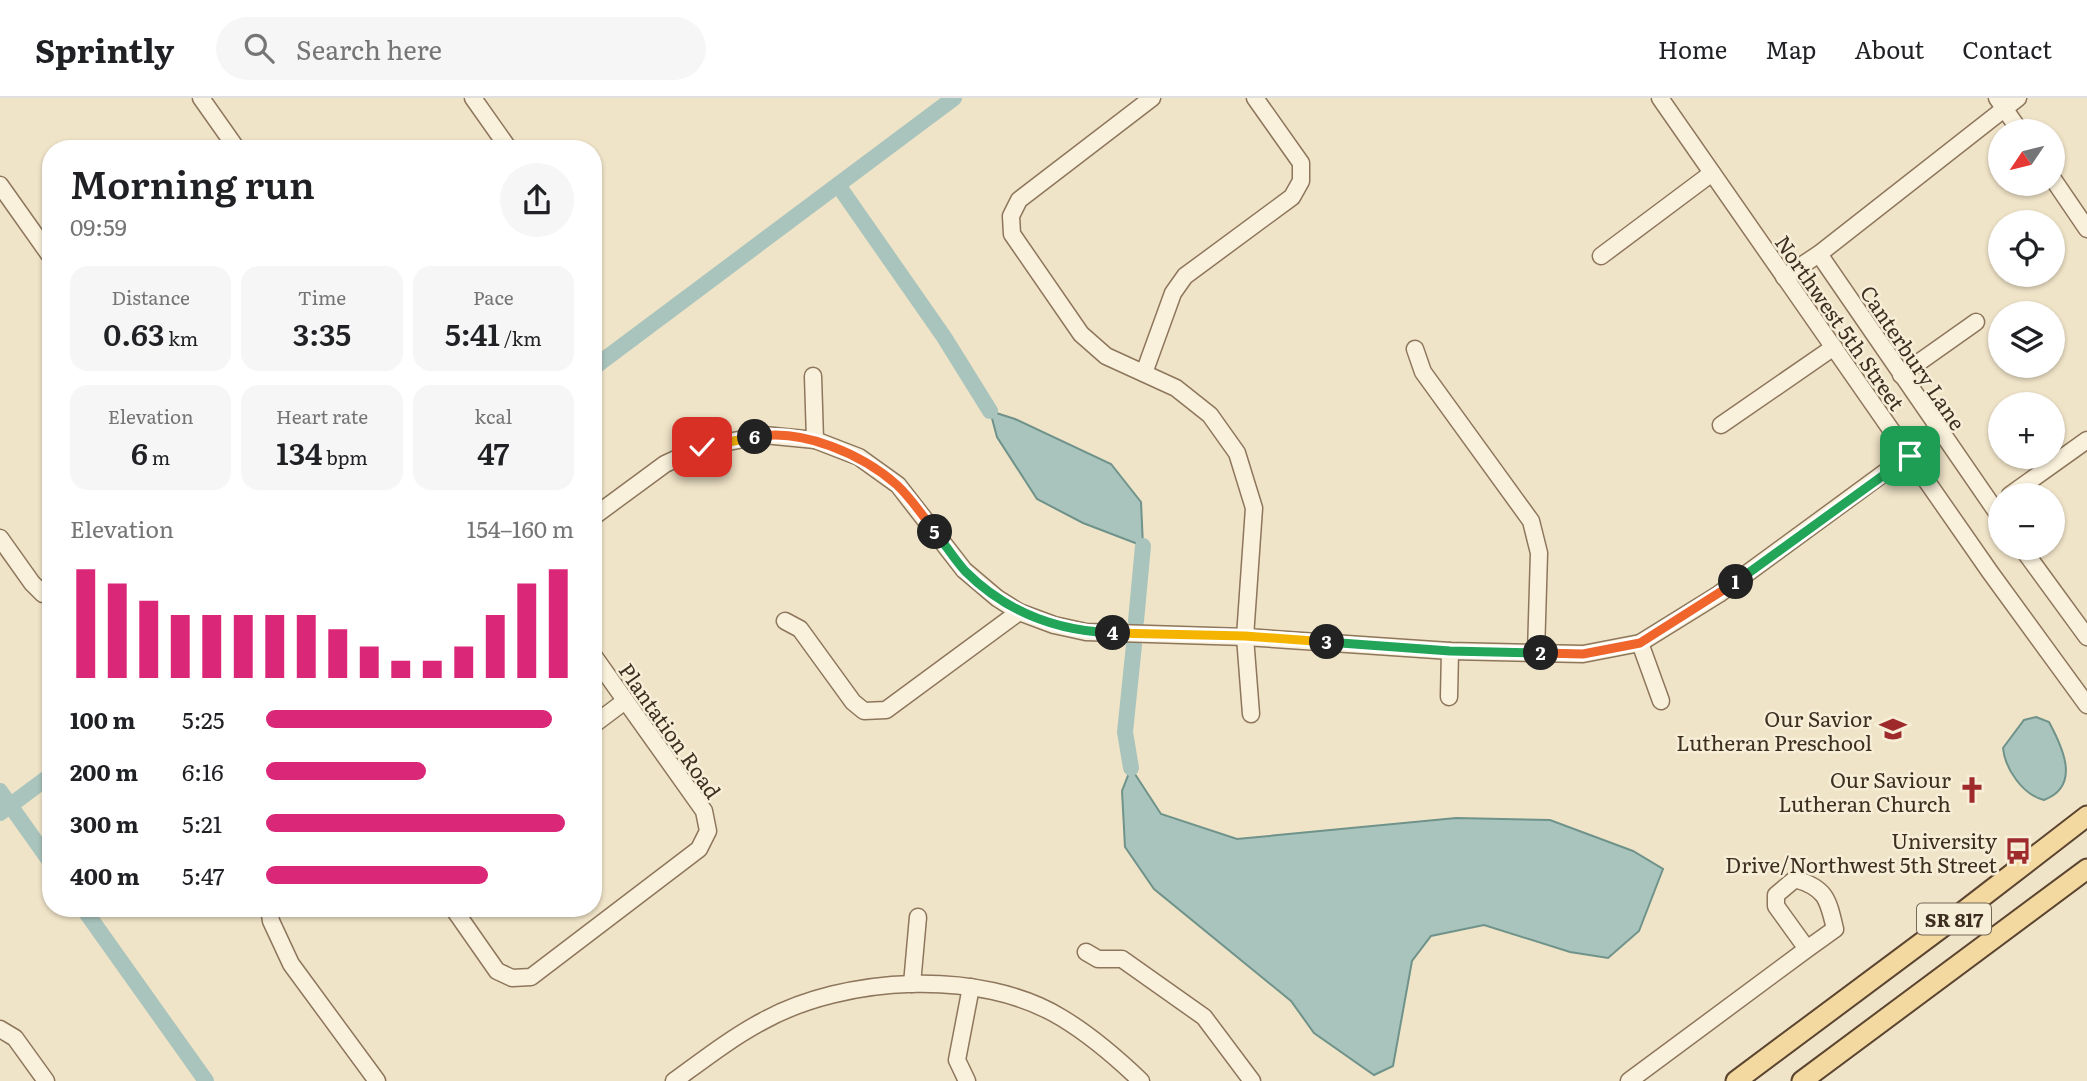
<!DOCTYPE html>
<html lang="en">
<head>
<meta charset="utf-8">
<style>
  :root { --surface:#fff; --page:#f6f6f6; --text:#202124; --muted:#757577; --line:#e0e0e0; --accent:#db2777 }
  body { margin:0; font-family:Literata,serif; background:var(--page); color:var(--text); height:100vh; display:flex; flex-direction:column; font-size:26px; white-space:nowrap }
  * { box-sizing:border-box; margin:0 }
  p { font-size:23px; color:var(--muted) }
  .icon { flex:none; width:38px; height:38px; fill:none; stroke:currentColor; stroke-width:2; stroke-linecap:round; stroke-linejoin:round }
  .map { position:relative; flex:1; overflow:hidden }
  .drawer { position:absolute; left:42px; top:42px; width:560px; height:777px; display:flex; flex-direction:column; background:var(--surface); border-radius:28px; box-shadow:0 2px 5px #0004 }
  .drawer>* { flex:none }
  .needle { width:46px; rotate:235deg }
  .buttons { position:absolute; left:1988px; top:21px; display:grid; gap:14px }
  .buttons a { display:grid; place-items:center; width:77px; height:77px; border-radius:50%; background:var(--surface); box-shadow:0 2px 5px #0004; font-size:35px }
  .pin { position:absolute; display:grid; place-items:center; width:60px; height:60px; color:#fff; margin:-30px; border-radius:14px; box-shadow:0 4px 10px #0006 }
  .km { position:absolute; width:35px; height:35px; margin:-18px; border-radius:50%; background:#222; color:#fff; font-size:19px; line-height:35px; text-align:center }
  .round { display:grid; place-items:center; flex:none; width:74px; height:74px; border-radius:37px; background:var(--page) }
  .headline { display:flex; align-items:center; justify-content:space-between; height:119px; padding:0 28px }
  h1 { font-size:38px; font-weight:600; line-height:52px }
  .stats { display:grid; grid-template-columns:repeat(3,1fr); gap:10px; height:119px; padding:7px 28px }
  .stats div { display:grid; align-content:center; border-radius:18px; background:var(--page); text-align:center }
  .stats b { font-size:30px; font-weight:600 }
  .stats small { font-size:19px; font-weight:400 }
  .stats p { font-size:19px }
  .chart { height:196px; padding:14px 28px }
  .chart p { display:flex; justify-content:space-between }
  .chart svg { width:100%; height:126px; margin-top:7px; stroke:var(--accent); stroke-width:6 }
  ul { padding:0 28px; list-style:none; font-size:23px }
  li { display:grid; grid-template-columns:112px 84px 1fr; align-items:center; height:52px }
  li i { height:18px; border-radius:9px; background:var(--accent) }
  header { display:flex; align-items:center; gap:42px; box-sizing:border-box; height:98px; padding:0 35px; background:var(--surface); border-bottom:2px solid var(--line) }
  header strong { font-size:33px }
  nav { display:flex; gap:38px; margin-inline-start:auto; font-size:24px }
  .search { width:490px; height:63px; background:var(--page); display:flex; align-items:center; gap:18px; box-sizing:border-box; padding:0 24px; border-radius:38px; color:var(--muted); font-size:26px }
  .map>svg:first-child { display:block }
  .water { fill:#a9c4bc; stroke:#6f938a; stroke-width:2 }
  .lines { fill:none; stroke-linecap:round; stroke-linejoin:round }
  .canal { stroke:#a9c4bc; stroke-width:16 }
  .minor-casing { stroke:#8d765c; stroke-width:19 }
  .major-casing { stroke:#5b4430; stroke-width:23 }
  .minor { stroke:#faf1dc; stroke-width:16 }
  .major { stroke:#f3d9a0; stroke-width:19 }
  .split-1-casing { stroke:#fff; stroke-width:14 }
  .split-2-casing { stroke:#fff; stroke-width:14 }
  .split-3-casing { stroke:#fff; stroke-width:14 }
  .split-4-casing { stroke:#fff; stroke-width:14 }
  .split-5-casing { stroke:#fff; stroke-width:14 }
  .split-6-casing { stroke:#fff; stroke-width:14 }
  .split-7-casing { stroke:#fff; stroke-width:14 }
  .split-1 { stroke:#22a559; stroke-width:9 }
  .split-2 { stroke:#f0652b; stroke-width:9 }
  .split-3 { stroke:#22a559; stroke-width:9 }
  .split-4 { stroke:#f5b400; stroke-width:9 }
  .split-5 { stroke:#22a559; stroke-width:9 }
  .split-6 { stroke:#f0652b; stroke-width:9 }
  .split-7 { stroke:#f5b400; stroke-width:9 }
  .labels { text-anchor:middle; dominant-baseline:central; stroke-width:5; stroke-linejoin:round; paint-order:stroke }
  .shield { fill:#f7eed8; stroke:#756857; stroke-width:2 }
  .shield-label { font-size:19px; font-weight:bold; fill:#3d2e20 }
  .street-label { font-size:21px; fill:#3d2e20; stroke:#f7eed8 }
  .poi-label { font-size:21px; fill:#3d2e20; stroke:#f7eed8; text-anchor:end }
</style>
</head>
<body>
<header>
<strong>Sprintly</strong>
<div class="search"><svg class="icon" aria-label="search" viewBox="0 0 24 24"><circle cx="10" cy="10" r="6"/><path d="M15 15l6 6"/></svg>Search here</div>
<nav><a>Home</a><a>Map</a><a>About</a><a>Contact</a></nav>
</header>
<div class="map">
<svg width="2087" height="983" viewBox="0 0 2087 983">
  <rect width="100%" height="100%" fill="#f0e4c8"/>
  <!-- water -->
  <g class="water">
    <polygon points="990,313 1015,321 1111,366 1141,404 1143,448 1083,425 1037,401 997,339"/>
    <path d="M2036 619 2049 624C2063 650 2081 688 2044 702 2023 697 2005 671 2003 650L2024 622Z"/>
    <polygon points="1131,670 1161,716 1237,741 1456,720 1550,722 1633,753 1663,771 1639,833 1608,860 1570,854 1484,827 1431,838 1412,863 1393,968 1374,977 1314,935 1291,903 1154,791 1125,749 1122,693"/>
  </g>
  <g class="lines">
    <!-- canal -->
    <g class="canal">
      <polyline points="838,87 944,239 990,313"/>
      <polyline points="593,270 954,0"/>
      <polyline points="1136,523 1143,448"/>
      <polyline points="1131,670 1125,634 1134,547"/>
      <polyline points="0,693 51,765"/>
      <polyline points="0,715 51,677"/>
      <polyline points="83,810 206,983"/>
    </g>
    <defs>
      <g id="minor">
        <polyline points="201,0 237,51"/>
        <polyline points="473,0 509,51"/>
        <polyline points="1152,0 1019,102 1011,118 1012,136 1081,236 1106,258 1176,290 1210,317 1237,355 1254,410 1245,539 1251,616"/>
        <polyline points="1660,0 1990,474 2087,607"/>
        <polyline points="1997,0 2020,33"/>
        <polyline points="2053,81 2087,131"/>
        <polyline points="0,87 51,159"/>
        <polyline points="1819,156 2000,419"/>
        <polyline points="1601,158 1712,75"/>
        <polyline points="1784,179 1819,156 2018,0"/>
        <polyline points="1415,251 1423,274 1531,423 1539,455 1536,555"/>
        <polyline points="1144,275 1173,195 1185,178 1292,99 1301,83 1301,65 1255,0"/>
        <polyline points="1901,277 1976,224"/>
        <polyline points="1721,327 1834,249"/>
        <polyline points="815,342 859,359 898,387 964,472 997,500 1019,514 1054,527 1086,534 1245,539 1450,553 1583,556 1640,545 1719,496 1940,334"/>
        <polyline points="2010,397 2087,342"/>
        <polyline points="593,419 665,366 702,349 764,337 815,342 813,278"/>
        <polyline points="0,440 32,485 43,496 51,494"/>
        <polyline points="2022,450 2087,539"/>
        <polyline points="785,523 800,531 853,604 864,613 886,612 1019,514"/>
        <polyline points="1640,545 1661,603"/>
        <polyline points="1449,599 1450,553"/>
        <polyline points="593,627 625,603"/>
        <polyline points="269,810 271,823 291,866 377,983"/>
        <polyline points="453,810 497,873 512,880 531,879 699,751 708,733 704,713 593,557"/>
        <polyline points="1086,854 1098,861 1122,861 1204,919 1252,983"/>
        <polyline points="912,886 918,819"/>
        <polyline points="0,931 15,940 46,983"/>
        <path d="M674 983C703 962 731 940 763 923 844 878 981 870 1062 920 1090 937 1117 960 1141 983"/>
        <polyline points="967,983 957,962 971,889"/>
        <path d="M1629 983 1807 851 1835 831C1828 801 1826 790 1795 781L1776 797V808L1807 851"/>
      </g>
      <g id="major">
        <polyline points="1736,983 1960,816 2087,718"/>
        <polyline points="1802,983 2087,771"/>
      </g>
    </defs>
    <!-- minor casing -->
    <use href="#minor" class="minor-casing"/>
    <!-- major casing -->
    <use href="#major" class="major-casing"/>
    <!-- minor -->
    <use href="#minor" class="minor"/>
    <!-- major -->
    <use href="#major" class="major"/>
  </g>
  <g class="lines">
    <defs>
      <polyline id="split-1" points="1736,484 1910,358"/>
      <polyline id="split-2" points="1541,555 1583,556 1640,545 1736,484"/>
      <polyline id="split-3" points="1327,544 1450,553 1541,555"/>
      <polyline id="split-4" points="1113,535 1245,538 1327,544"/>
      <path id="split-5" d="M935 434C945 446 954 461 965 473 1006 514 1055 533 1113 535"/>
      <path id="split-6" d="M755 339C802 330 862 356 897 387 911 400 923 418 935 434"/>
      <polyline id="split-7" points="702,349 755,339"/>
    </defs>
    <!-- split-1 casing -->
    <use href="#split-1" class="split-1-casing"/>
    <!-- split-2 casing -->
    <use href="#split-2" class="split-2-casing"/>
    <!-- split-3 casing -->
    <use href="#split-3" class="split-3-casing"/>
    <!-- split-4 casing -->
    <use href="#split-4" class="split-4-casing"/>
    <!-- split-5 casing -->
    <use href="#split-5" class="split-5-casing"/>
    <!-- split-6 casing -->
    <use href="#split-6" class="split-6-casing"/>
    <!-- split-7 casing -->
    <use href="#split-7" class="split-7-casing"/>
    <!-- split-1 -->
    <use href="#split-1" class="split-1"/>
    <!-- split-2 -->
    <use href="#split-2" class="split-2"/>
    <!-- split-3 -->
    <use href="#split-3" class="split-3"/>
    <!-- split-4 -->
    <use href="#split-4" class="split-4"/>
    <!-- split-5 -->
    <use href="#split-5" class="split-5"/>
    <!-- split-6 -->
    <use href="#split-6" class="split-6"/>
    <!-- split-7 -->
    <use href="#split-7" class="split-7"/>
  </g>
  <!-- icons -->
  <defs>
    <symbol id="school-bare" viewBox="-9 -9 18 18"><path d="M0-5L7-2L0 1L-7-2ZM-4 1L0 2.5L4 1V4Q0 6-4 4Z" fill="#9e2a2b" stroke="#f7eed8" stroke-width="2.5" paint-order="stroke"/></symbol>
    <symbol id="church-bare" viewBox="-9 -9 18 18"><path d="M-1.2-6h2.4v3.5h3.3v2.4h-3.3V6h-2.4V-.1h-3.3v-2.4h3.3Z" fill="#9e2a2b" stroke="#f7eed8" stroke-width="2.5" paint-order="stroke"/></symbol>
    <symbol id="bus-bare" viewBox="-9 -9 18 18"><path d="M-5-6H5V4H4V6H2V4H-2V6H-4V4H-5ZM-3.5-4V0h7V-4ZM-3.5 1.2v1.5H-2V1.2ZM2 1.2v1.5H3.5V1.2Z" fill="#9e2a2b" stroke="#f7eed8" stroke-width="2.5" paint-order="stroke"/></symbol>
  </defs>
  <g fill-rule="evenodd">
    <use href="#school-bare" x="1874" y="612" width="38" height="38"/>
    <use href="#church-bare" x="1953" y="673" width="38" height="38"/>
    <use href="#bus-bare" x="1999" y="734" width="38" height="38"/>
  </g>
  <g class="labels">
    <!-- shield labels -->
    <rect class="shield" x="1917" y="805.5" width="74" height="31" rx="5"/>
    <g class="shield-label">
      <text x="1954" y="821">SR 817</text>
    </g>
    <!-- street labels -->
    <g class="street-label">
      <text transform="translate(1841 224) rotate(55)">Northwest 5th Street</text>
      <text transform="translate(1914 259) rotate(56)">Canterbury Lane</text>
      <text transform="translate(671 632) rotate(55)">Plantation Road</text>
    </g>
    <!-- poi labels -->
    <g class="poi-label">
      <text x="1872" y="619">Our Savior<tspan x="1872" dy="24">Lutheran Preschool</tspan></text>
      <text x="1951" y="680">Our Saviour<tspan x="1951" dy="24">Lutheran Church</tspan></text>
      <text x="1997" y="741">University<tspan x="1997" dy="24">Drive/Northwest 5th Street</tspan></text>
    </g>
  </g>
</svg>
<div class="buttons">
<a><svg class="needle" viewBox="-14 -14 28 28"><path d="M0-13l5 13h-10z" fill="#e53935"/><path d="M0 13l5-13h-10z" fill="#757577"/></svg></a>
<a><svg class="icon" aria-label="locate" viewBox="0 0 24 24"><circle cx="12" cy="12" r="6"/><path d="M12 2v4M12 18v4M2 12h4M18 12h4"/></svg></a>
<a><svg class="icon" aria-label="layers" viewBox="0 0 24 24"><path d="M12 4l9 5-9 5-9-5zM3 14l9 5 9-5"/></svg></a>
<a>+</a>
<a>−</a>
</div>
<div class="pin" style="left:1910px;top:358px;background:#1e9e55"><svg class="icon" aria-label="arrive" viewBox="0 0 24 24"><path d="M6 21V4h12l-3 4 3 4H6"/></svg></div>
<div class="pin" style="left:702px;top:349px;background:#d93025"><svg class="icon" aria-label="check" viewBox="0 0 24 24"><path d="M5 12l5 5 9-10"/></svg></div>
<b class="km" style="left:1736px;top:484px">1</b>
<b class="km" style="left:1541px;top:555px">2</b>
<b class="km" style="left:1327px;top:544px">3</b>
<b class="km" style="left:1113px;top:535px">4</b>
<b class="km" style="left:935px;top:434px">5</b>
<b class="km" style="left:755px;top:339px">6</b>
<section class="drawer">
<div class="headline"><div><h1>Morning run</h1><p>09:59</p></div><a class="round"><svg class="icon" aria-label="share" viewBox="0 0 24 24"><path d="M12 15V3M7 8l5-5 5 5M5 13v7h14v-7"/></svg></a></div>
<div class="stats">
<div><p>Distance</p><b>0.63<small> km</small></b></div>
<div><p>Time</p><b>3:35</b></div>
<div><p>Pace</p><b>5:41<small> /km</small></b></div>
</div>
<div class="stats">
<div><p>Elevation</p><b>6<small> m</small></b></div>
<div><p>Heart rate</p><b>134<small> bpm</small></b></div>
<div><p>kcal</p><b>47</b></div>
</div>
<div class="chart"><p><span>Elevation</span>154–160 m</p>
<svg viewBox="0 0 160 44" preserveAspectRatio="none"><path d="M5 44V6M15 44V11M25 44V17M35 44V22M45 44V22M55 44V22M65 44V22M75 44V22M85 44V27M95 44V33M105 44V38M115 44V38M125 44V33M135 44V22M145 44V11M155 44V6"/></svg>
</div>
<ul>
<li><b>100 m</b>5:25<i style="width:93%"></i></li>
<li><b>200 m</b>6:16<i style="width:52%"></i></li>
<li><b>300 m</b>5:21<i style="width:97%"></i></li>
<li><b>400 m</b>5:47<i style="width:72%"></i></li>
</ul>
</section>
</div>
</body>
</html>
